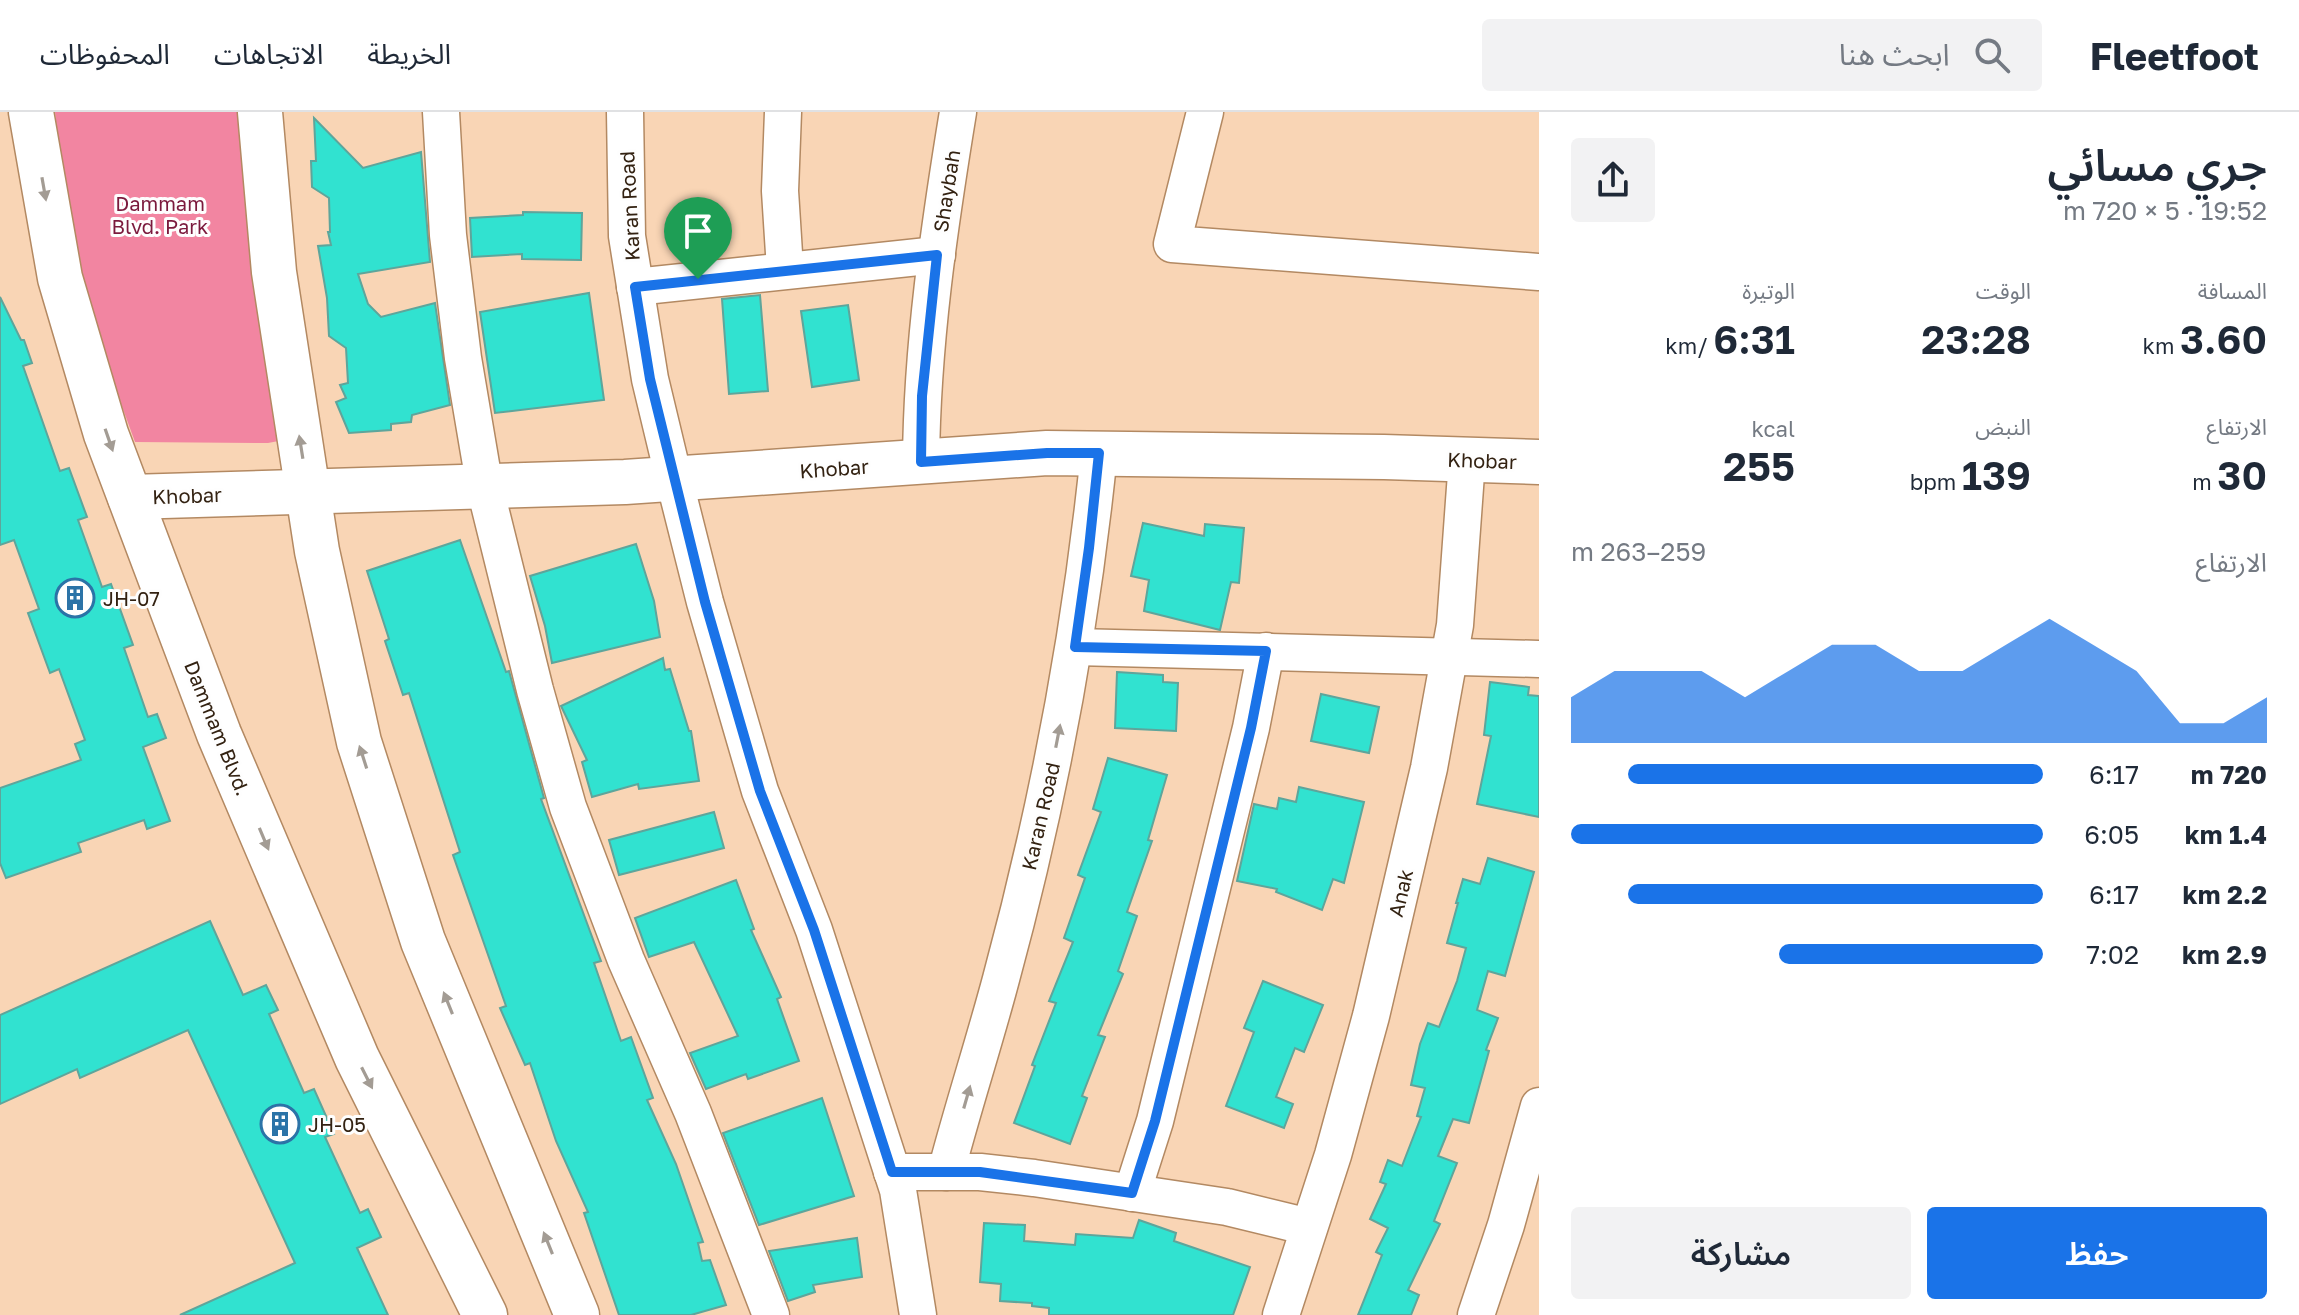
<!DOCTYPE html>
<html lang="ar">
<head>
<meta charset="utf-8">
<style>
  :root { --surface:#fff; --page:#f2f2f3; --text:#1f2937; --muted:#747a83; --line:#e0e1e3; --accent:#1a73e8 }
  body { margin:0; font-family:"Golos Text","Noto Sans Arabic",sans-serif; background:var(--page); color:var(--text); direction:rtl; height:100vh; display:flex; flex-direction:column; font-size:30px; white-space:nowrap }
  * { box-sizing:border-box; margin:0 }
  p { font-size:26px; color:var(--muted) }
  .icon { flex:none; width:44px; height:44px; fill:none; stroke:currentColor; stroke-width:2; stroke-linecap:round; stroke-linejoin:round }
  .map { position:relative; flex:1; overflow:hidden; direction:ltr }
  .side { display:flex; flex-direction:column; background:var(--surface); width:760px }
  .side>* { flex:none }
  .pin { position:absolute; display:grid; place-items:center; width:68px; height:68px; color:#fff; margin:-82px -34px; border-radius:50% 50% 50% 0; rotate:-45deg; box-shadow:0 0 8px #0007 }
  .pin .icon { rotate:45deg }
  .round { display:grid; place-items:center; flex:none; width:84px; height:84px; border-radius:8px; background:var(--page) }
  .headline { display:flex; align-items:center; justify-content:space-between; height:136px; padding:0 32px }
  h1 { font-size:44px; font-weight:600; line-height:60px }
  .figures { display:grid; grid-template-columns:repeat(3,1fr); gap:12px; height:136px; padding:8px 32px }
  .figures div { display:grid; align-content:center }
  .figures b { font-size:40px; font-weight:600 }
  .figures small { font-size:22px; font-weight:400 }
  .figures p { font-size:22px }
  .chart { height:224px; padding:16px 32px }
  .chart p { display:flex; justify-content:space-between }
  .chart svg { width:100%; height:144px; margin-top:8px; fill:var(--accent); opacity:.7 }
  .button { display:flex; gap:16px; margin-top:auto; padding:16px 32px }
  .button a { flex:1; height:92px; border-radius:8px; background:var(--accent); color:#fff; font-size:32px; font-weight:600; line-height:92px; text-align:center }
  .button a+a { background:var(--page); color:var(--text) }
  ul { padding:0 32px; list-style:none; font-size:26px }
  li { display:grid; grid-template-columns:128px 96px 1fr; align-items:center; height:60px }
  li i { height:20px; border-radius:10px; background:var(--accent) }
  header { display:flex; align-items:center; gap:48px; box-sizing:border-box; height:112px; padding:0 40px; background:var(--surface); border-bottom:2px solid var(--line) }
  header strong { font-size:38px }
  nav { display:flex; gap:44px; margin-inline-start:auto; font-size:28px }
  .search { width:560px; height:72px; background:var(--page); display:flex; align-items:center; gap:20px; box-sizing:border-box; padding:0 28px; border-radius:8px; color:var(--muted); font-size:30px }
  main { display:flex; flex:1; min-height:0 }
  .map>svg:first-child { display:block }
  .green { fill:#f285a1 }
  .building { fill:#31e2d0; stroke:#5ea59b; stroke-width:2 }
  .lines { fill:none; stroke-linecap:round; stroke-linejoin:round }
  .minor-casing { stroke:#b38962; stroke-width:39 }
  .major-casing { stroke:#b38962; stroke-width:47 }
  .minor { stroke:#fff; stroke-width:36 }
  .major { stroke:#fff; stroke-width:44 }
  .oneway { fill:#a39c94 }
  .route-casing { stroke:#fff; stroke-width:16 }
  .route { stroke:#1a73e8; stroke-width:10 }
  .labels { text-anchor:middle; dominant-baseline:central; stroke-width:6; stroke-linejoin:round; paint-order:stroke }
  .street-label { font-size:20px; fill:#332212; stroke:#fefefe }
  .park-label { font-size:20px; fill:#7b1a3d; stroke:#fefefe }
  .poi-label { font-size:20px; fill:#332212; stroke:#fefefe; text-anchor:start }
</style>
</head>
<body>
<header>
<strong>Fleetfoot</strong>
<div class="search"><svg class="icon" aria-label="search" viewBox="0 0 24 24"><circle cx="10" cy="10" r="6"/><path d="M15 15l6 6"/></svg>ابحث هنا</div>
<nav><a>الخريطة</a><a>الاتجاهات</a><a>المحفوظات</a></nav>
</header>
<main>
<section class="side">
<div class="headline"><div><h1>جري مسائي</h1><p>19:52 · 5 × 720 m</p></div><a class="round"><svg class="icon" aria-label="share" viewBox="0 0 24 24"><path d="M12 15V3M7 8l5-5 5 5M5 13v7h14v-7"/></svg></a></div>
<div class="figures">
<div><p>المسافة</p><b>3.60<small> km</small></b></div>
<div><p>الوقت</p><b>23:28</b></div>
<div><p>الوتيرة</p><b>6:31<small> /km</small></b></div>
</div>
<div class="figures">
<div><p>الارتفاع</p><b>30<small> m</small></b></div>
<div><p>النبض</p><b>139<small> bpm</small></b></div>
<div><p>kcal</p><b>255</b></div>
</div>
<div class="chart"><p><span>الارتفاع</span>259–263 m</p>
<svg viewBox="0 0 160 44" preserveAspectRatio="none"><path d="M0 44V30L10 22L20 22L30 22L40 30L50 22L60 14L70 14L80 22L90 22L100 14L110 6L120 14L130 22L140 38L150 38L160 30V44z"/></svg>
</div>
<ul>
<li><b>720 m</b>6:17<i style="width:88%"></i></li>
<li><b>1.4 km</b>6:05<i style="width:100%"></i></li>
<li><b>2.2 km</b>6:17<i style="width:88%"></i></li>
<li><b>2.9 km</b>7:02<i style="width:56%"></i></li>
</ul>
<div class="button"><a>حفظ</a><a>مشاركة</a></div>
</section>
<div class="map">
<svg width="1539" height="1203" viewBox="0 0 1539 1203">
  <rect width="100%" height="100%" fill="#f9d5b5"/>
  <!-- green -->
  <polygon class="green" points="55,0 246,0 289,327 268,331 135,330 71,155"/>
  <!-- building -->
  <g class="building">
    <polygon points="314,6 363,56 421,40 430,150 358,162 368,192 381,205 435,191 450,293 412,303 411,310 391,312 391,318 349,321 336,290 346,286 340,273 348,271 346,236 329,224 327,186 318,134 331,133 328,120 330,120 329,86 312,75 311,49 316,49"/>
    <polygon points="523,100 582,101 581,148 522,147 522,142 472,145 470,106 523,103"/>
    <polygon points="589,181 604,288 495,301 480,200"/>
    <polygon points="760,183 768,279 729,282 722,187"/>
    <polygon points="0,185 21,228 24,228 32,251 23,254 60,359 69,356 87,405 78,408 102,475 111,472 133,533 124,536 148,605 157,602 166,626 143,635 170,709 147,717 144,708 78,731 81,740 6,766 0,751 0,676 81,648 75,632 85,628 59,557 50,561 28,501 39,497 14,428 0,433"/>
    <polygon points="848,193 859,268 812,275 801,199"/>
    <polygon points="1143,411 1204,424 1205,412 1244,416 1239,471 1231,470 1220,518 1144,499 1149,468 1131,464"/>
    <polygon points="460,428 506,560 509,559 544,686 541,687 601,849 594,851 621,929 631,925 653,986 647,988 676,1052 703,1130 698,1131 702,1149 710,1148 726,1193 691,1203 619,1203 584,1101 588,1100 556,1029 530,951 525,953 500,896 506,894 453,743 460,740 409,581 403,583 385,529 389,527 367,459"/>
    <polygon points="636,432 654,489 660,525 552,551 545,514 530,464"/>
    <polygon points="663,546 665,558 670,557 689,619 691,619 699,669 639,677 638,672 592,685 582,650 587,648 561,594"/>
    <polygon points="1117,560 1163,563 1163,570 1178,571 1176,619 1115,616"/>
    <polygon points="1490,570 1529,575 1528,583 1539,584 1539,705 1477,692 1491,624 1484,623"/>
    <polygon points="1321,582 1379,595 1369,641 1311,629"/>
    <polygon points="1108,646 1167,663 1148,728 1152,729 1127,800 1137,804 1118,859 1123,862 1098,923 1105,925 1082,984 1087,986 1070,1032 1014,1011 1035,954 1032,953 1056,891 1049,889 1073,830 1064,826 1085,766 1078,763 1101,700 1093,697"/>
    <polygon points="1299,675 1364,690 1344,771 1333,767 1322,798 1276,780 1277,777 1237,769 1254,692 1277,697 1279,686 1296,690"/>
    <polygon points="714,700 724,736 619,763 609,728"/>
    <polygon points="1488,746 1534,760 1505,864 1488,859 1477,898 1498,906 1486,938 1489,939 1469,1011 1453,1007 1438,1044 1457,1051 1434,1109 1440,1112 1408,1178 1419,1183 1411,1203 1358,1203 1382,1143 1376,1140 1388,1116 1370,1107 1386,1072 1380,1070 1388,1048 1402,1054 1421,1005 1417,1004 1425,976 1411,973 1420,932 1428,911 1439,915 1457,869 1466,836 1447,831 1458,791 1456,791 1463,767 1480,772"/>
    <polygon points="736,768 754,817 751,818 781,885 777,887 799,949 748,967 746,962 706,977 690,941 738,924 694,830 649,845 635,806"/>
    <polygon points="210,809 243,883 266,873 278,898 269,902 304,981 314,977 334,1022 325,1025 360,1101 368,1097 381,1125 357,1136 388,1203 180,1203 295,1151 188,918 80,966 77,957 0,992 0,903"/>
    <polygon points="1263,869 1323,893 1304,940 1295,936 1276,985 1293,992 1284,1016 1226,994 1254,920 1244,916"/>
    <polygon points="822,986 854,1084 759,1113 723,1021"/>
    <polygon points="1139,1108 1176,1121 1174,1129 1250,1155 1233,1203 1049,1203 1049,1196 1032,1194 1032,1191 1000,1189 1001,1172 980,1170 984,1111 1025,1113 1024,1129 1075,1133 1076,1122 1133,1126"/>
    <polygon points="857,1126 862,1165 813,1173 815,1180 788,1189 769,1139"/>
  </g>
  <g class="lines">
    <defs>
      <g id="minor">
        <polyline points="441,0 448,123 463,246 485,376 535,578 568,695 626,848 693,1001 771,1203"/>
        <polyline points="625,0 627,124 650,267 674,367 705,490 760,679 814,818 898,1078 918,1203"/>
        <polyline points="783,0 780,79 785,157"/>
        <polyline points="1205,0 1172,132 1539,160"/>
        <polyline points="635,175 937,143"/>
        <path d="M921 350C922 232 939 116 958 0"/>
        <polyline points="1075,535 1539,547"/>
        <polyline points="892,1060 980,1060 1034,1066 1227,1095 1309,1115"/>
        <path d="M946 1060C963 995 984 931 1001 867 1048 694 1081 520 1099 341"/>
        <polyline points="1132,1081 1155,1009 1251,616 1266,539"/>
        <polyline points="1281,1203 1333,1043 1371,904 1429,656 1455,513 1467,348"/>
        <polyline points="1476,1203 1506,1113 1539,994"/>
      </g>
      <g id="major">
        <polyline points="31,0 60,166 106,322 219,622 357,946 485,1203"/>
        <polyline points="260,0 274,160 317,439 359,630 423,829 577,1203"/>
        <polyline points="130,385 625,370 1047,341 1384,345 1539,350"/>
      </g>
    </defs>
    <!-- minor casing -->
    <use href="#minor" class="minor-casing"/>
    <!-- major casing -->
    <use href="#major" class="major-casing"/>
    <!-- minor -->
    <use href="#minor" class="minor"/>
    <!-- major -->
    <use href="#major" class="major"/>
  </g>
  <!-- one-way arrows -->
  <defs><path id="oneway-solid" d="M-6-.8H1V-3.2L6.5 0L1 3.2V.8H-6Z" transform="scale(2)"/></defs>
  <g class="oneway">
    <use href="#oneway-solid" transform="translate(44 77) rotate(80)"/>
    <use href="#oneway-solid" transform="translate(109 328) rotate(71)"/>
    <use href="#oneway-solid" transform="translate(301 335) rotate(-99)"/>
    <use href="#oneway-solid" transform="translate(1058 624) rotate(-79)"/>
    <use href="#oneway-solid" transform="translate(363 645) rotate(-108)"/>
    <use href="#oneway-solid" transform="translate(264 727) rotate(67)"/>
    <use href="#oneway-solid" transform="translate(448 891) rotate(-112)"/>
    <use href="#oneway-solid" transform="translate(367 966) rotate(63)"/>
    <use href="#oneway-solid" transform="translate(967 985) rotate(-74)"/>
    <use href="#oneway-solid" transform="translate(548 1131) rotate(-112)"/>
  </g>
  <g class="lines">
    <defs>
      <polygon id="route" points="937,143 922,284 921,350 1047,341 1099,341 1089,436 1075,535 1266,539 1251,616 1155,1009 1132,1081 980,1060 892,1060 814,818 760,679 705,490 650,267 635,175"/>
    </defs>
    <!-- route casing -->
    <use href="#route" class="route-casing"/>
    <!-- route -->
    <use href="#route" class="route"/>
  </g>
  <!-- icons -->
  <defs>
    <symbol id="building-ring" viewBox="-11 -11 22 22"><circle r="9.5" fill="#fefefe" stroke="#2b73a7" stroke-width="1.5"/><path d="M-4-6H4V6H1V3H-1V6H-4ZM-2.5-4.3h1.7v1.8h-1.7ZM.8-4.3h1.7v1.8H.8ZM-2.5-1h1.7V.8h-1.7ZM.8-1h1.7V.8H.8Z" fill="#2b73a7"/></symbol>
  </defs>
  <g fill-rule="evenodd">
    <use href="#building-ring" x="53" y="464" width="44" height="44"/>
    <use href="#building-ring" x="258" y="990" width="44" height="44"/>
  </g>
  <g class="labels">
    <!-- street labels -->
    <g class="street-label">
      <text transform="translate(946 79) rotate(-81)">Shaybah</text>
      <text transform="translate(629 94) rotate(-93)">Karan Road</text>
      <text transform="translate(1482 348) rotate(2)">Khobar</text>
      <text transform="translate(834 356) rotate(-4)">Khobar</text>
      <text transform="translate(187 383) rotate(-2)">Khobar</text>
      <text transform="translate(218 616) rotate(68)">Dammam Blvd.</text>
      <text transform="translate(1040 704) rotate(-77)">Karan Road</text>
      <text transform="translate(1400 781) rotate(-77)">Anak</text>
    </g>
    <!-- park labels -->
    <g class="park-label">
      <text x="160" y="91">Dammam<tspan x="160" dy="23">Blvd. Park</tspan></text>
    </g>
    <!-- poi labels -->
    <g class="poi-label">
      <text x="103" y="486">JH-07</text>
      <text x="308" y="1012">JH-05</text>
    </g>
  </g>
</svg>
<div class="pin" style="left:698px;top:167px;background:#1e9e55"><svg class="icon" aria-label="arrive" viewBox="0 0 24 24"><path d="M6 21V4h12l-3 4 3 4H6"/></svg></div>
</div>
</main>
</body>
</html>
